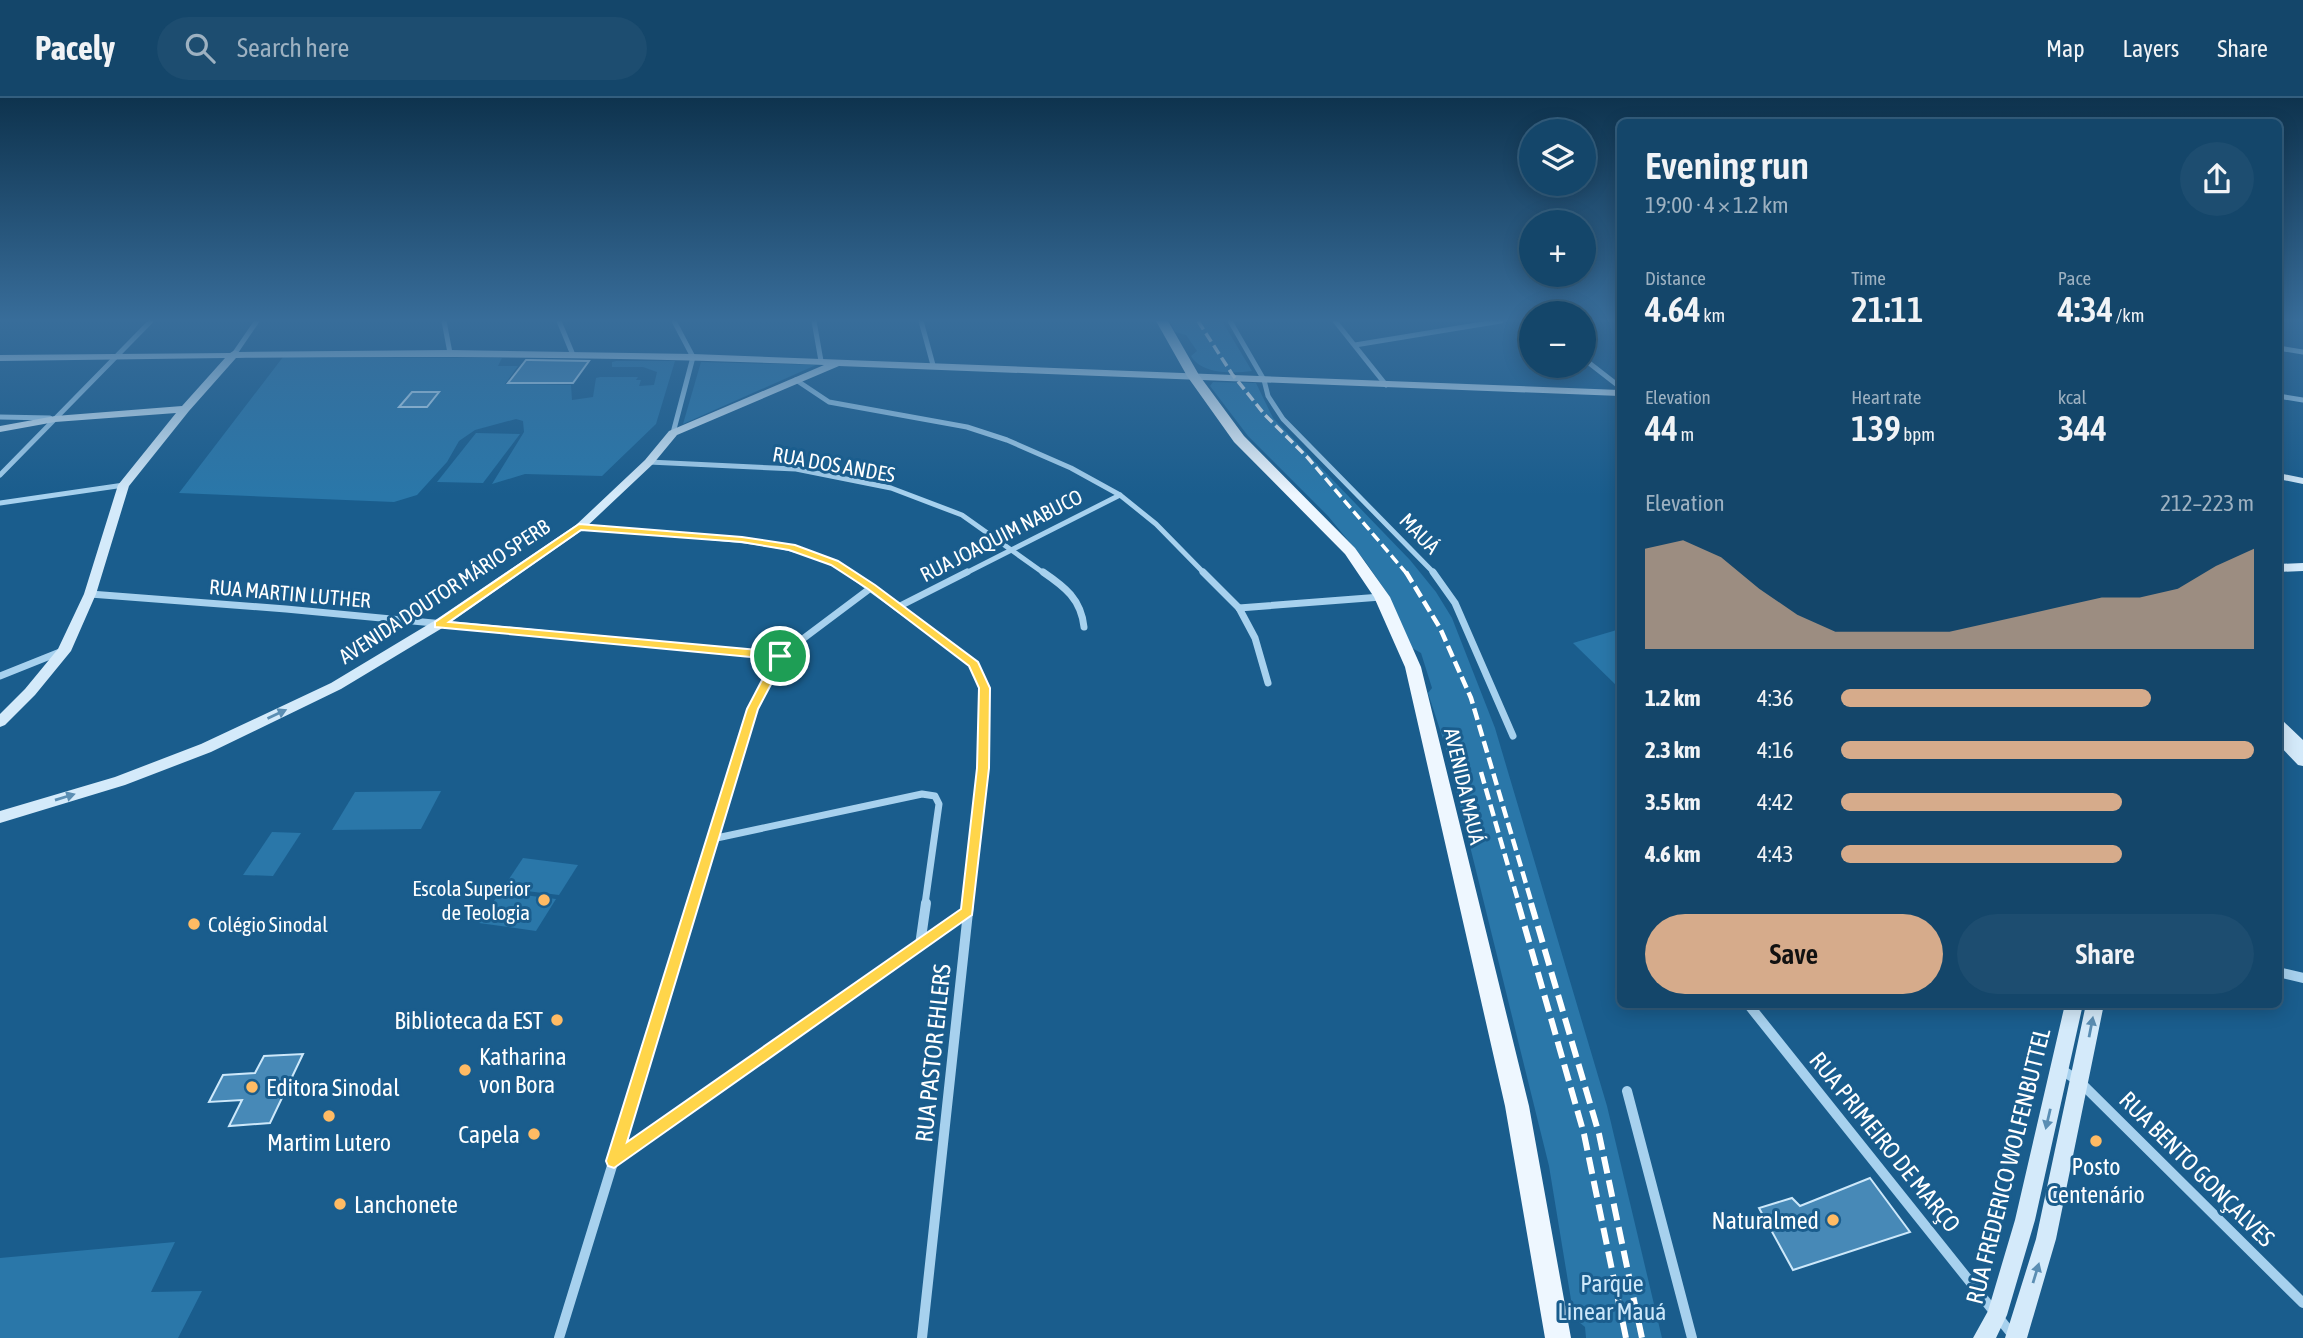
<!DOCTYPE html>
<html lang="en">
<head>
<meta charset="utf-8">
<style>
  :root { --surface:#14466a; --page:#1d4d70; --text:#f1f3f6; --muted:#9db1c1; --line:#335e7e; --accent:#d6ab8b }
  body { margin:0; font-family:"Asap Condensed",sans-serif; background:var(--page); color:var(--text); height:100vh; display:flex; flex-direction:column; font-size:26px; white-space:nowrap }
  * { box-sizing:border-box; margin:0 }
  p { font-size:23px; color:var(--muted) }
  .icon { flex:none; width:38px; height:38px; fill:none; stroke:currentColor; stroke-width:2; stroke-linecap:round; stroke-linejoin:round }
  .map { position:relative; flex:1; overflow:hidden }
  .panel { position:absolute; left:1617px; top:21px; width:665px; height:889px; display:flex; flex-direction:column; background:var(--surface); border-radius:10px; box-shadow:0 4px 18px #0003,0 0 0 2px var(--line) }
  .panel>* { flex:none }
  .buttons { position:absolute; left:1519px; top:21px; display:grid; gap:14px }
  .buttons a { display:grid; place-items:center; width:77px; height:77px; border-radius:50%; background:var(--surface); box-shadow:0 4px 18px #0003,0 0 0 2px var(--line); font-size:35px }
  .pin { position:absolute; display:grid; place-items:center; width:60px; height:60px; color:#fff; margin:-30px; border:4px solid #fff; border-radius:50%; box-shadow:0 2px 7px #0007 }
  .round { display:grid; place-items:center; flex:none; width:74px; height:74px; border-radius:37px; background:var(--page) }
  .head { display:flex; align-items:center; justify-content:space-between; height:119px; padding:0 28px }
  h1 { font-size:38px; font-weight:600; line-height:52px }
  .metrics { display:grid; grid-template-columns:repeat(3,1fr); gap:10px; height:119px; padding:7px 28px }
  .metrics div { display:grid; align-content:center }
  .metrics b { font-size:35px; font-weight:600 }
  .metrics small { font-size:19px; font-weight:400 }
  .metrics p { font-size:19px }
  .chart { height:196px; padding:14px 28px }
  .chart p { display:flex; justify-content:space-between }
  .chart svg { width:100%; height:126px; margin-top:7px; fill:var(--accent); opacity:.7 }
  .cta { display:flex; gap:14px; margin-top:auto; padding:14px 28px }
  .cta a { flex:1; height:80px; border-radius:42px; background:var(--accent); color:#111; font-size:28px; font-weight:600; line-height:80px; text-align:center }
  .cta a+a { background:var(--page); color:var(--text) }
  ul { padding:0 28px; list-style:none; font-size:23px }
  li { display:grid; grid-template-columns:112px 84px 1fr; align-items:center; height:52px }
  li i { height:18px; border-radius:9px; background:var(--accent) }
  header { display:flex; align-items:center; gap:42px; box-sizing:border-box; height:98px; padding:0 35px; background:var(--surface); border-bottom:2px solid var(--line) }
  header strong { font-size:33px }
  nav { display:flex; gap:38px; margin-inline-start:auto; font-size:24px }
  .search { width:490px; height:63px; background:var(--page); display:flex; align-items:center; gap:18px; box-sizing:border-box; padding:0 24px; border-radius:38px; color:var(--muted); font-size:26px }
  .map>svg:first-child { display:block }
  .green { fill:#2a77a9 }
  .building { fill:#4789b7; stroke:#cde8fa; stroke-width:2 }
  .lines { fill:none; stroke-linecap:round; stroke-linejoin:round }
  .street-far2 { stroke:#a7d1ee; stroke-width:5 }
  .street-far1 { stroke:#a7d1ee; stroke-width:7 }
  .street { stroke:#a7d1ee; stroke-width:10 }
  .secondary { fill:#d4eafa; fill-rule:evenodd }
  .primary { fill:#eef7ff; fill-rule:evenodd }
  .rail-far2 { stroke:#fff; stroke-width:3.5; stroke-dasharray:10 4.5; stroke-linecap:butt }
  .rail-far1 { stroke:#fff; stroke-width:4.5; stroke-dasharray:12 5; stroke-linecap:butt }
  .rail { stroke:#fff; stroke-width:6; stroke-dasharray:17 7; stroke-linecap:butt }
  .oneway { fill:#5b8eb3 }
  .route { fill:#ffd54a; stroke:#fff; stroke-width:2; fill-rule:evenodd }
  .poi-dot { fill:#ffbb64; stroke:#1a5d8d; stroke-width:2.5 }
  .labels { text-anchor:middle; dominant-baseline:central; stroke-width:6; stroke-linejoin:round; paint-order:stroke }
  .street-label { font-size:21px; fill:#fff; stroke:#1a5d8d }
  .poi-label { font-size:21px; fill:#fff; stroke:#1a5d8d; text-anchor:end }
  .near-poi-label { font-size:24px; fill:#fff; stroke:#1a5d8d; text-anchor:end }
  .near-street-label { font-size:24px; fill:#fff; stroke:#1a5d8d }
  .near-park-label { font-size:24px; fill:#cde8fa; stroke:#1a5d8d }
</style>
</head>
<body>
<header>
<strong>Pacely</strong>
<div class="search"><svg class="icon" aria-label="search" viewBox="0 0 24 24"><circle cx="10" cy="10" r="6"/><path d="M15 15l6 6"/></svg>Search here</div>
<nav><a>Map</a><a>Layers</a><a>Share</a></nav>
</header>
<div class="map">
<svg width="2303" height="1240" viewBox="0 0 2303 1240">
  <rect width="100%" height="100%" fill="#1a5d8d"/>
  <!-- green -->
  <g class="green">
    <path d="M1170 223H1222L1252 273C1233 276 1201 276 1191 258L1197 253 1186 237 1175 234Z"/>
    <polygon points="283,259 502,260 498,268 518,268 505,286 571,287 572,302 593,299 596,280 600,279 638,279 636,282 641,282 639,288 654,287 657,274 643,269 612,269 612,264 616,263 675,263 656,326 602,378 525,376 492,386 524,334 523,323 516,321 475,332 459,343 447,364 417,397 394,404 179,395"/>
    <polygon points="701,264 816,267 683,326"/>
    <polygon points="1213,284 1256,285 1273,320 1410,462 1436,494 1452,520 1495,630 1607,1008 1662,1240 1586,1240 1585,1229 1574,1220 1549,1068 1445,647 1428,595 1432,590 1421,555 1412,550 1389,498 1365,463 1328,418 1248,338 1210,288"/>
    <polygon points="476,335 520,336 483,385 437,384"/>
    <polygon points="1620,531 1620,591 1573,545"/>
    <polygon points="441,693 421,731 332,732 355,694"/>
    <polygon points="272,734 301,735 273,778 243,777"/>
    <polygon points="523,760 578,767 559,797 503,790"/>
    <polygon points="500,794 556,801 536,833 479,825"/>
    <polygon points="175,1144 151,1194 202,1193 178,1240 0,1240 0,1160"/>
  </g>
  <!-- building -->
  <g class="building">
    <polygon points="526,262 530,262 589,263 573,285 508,285"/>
    <polygon points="412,294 439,294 427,309 399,309"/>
    <polygon points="303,956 270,1025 229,1028 242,1002 209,1004 223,977 255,975 264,958"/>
    <polygon points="1870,1080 1910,1134 1793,1172 1759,1110 1792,1100 1800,1108"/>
  </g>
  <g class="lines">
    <!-- street-far2 -->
    <g class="street-far2">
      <polyline points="444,223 450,255"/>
      <polyline points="559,223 573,257"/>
      <polyline points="814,223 821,263"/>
      <polyline points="921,223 933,267"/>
      <polyline points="1230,223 1264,282 1268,298 1283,321 1435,476"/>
      <polyline points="1335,223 1386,287"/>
      <polyline points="1355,247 1501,223"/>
      <polyline points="2278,250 2303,254"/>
      <polyline points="235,255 257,223"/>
      <polyline points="1584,261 1620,289"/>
      <polyline points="796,282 829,304 967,329 1007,342 1071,370 1120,397 1156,426 1205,476"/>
      <polyline points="2278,298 2303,302"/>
      <polyline points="0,319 50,320"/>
      <polyline points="673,335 693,259 674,223"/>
      <polyline points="649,364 796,371 891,390 962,417 1045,476"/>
      <polyline points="0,377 151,223"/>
      <polyline points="0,405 124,387"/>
      <path d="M580 429C618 432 656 435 694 438 749 443 803 446 851 476"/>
      <polyline points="964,476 1120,397"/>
    </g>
    <!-- street-far1 -->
    <g class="street-far1">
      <polyline points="848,474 974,566 984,590 983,670 968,806"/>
      <path d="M1043 474C1065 489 1081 501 1084 529"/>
      <polyline points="1203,474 1239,510 1255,540 1268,585"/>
      <polyline points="1433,474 1455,505 1513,638"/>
      <polyline points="90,496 286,511 780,558"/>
      <polyline points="898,509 967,474"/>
      <polyline points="1239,510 1381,499"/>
      <polyline points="0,578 60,554"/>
      <polyline points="712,741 922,696 935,698 939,706 925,806"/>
      <polyline points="693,806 753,611 780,558 872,489"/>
    </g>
    <!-- street -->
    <g class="street">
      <polyline points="920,847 926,805"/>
      <polyline points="2278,874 2303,880"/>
      <polyline points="1748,906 2015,1240"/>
      <polyline points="2062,972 2080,984 2303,1205"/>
      <polyline points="1627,993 1692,1240"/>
      <polyline points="614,1063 967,814"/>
      <polyline points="559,1240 693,805"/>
      <polyline points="922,1240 969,805"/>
    </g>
    <!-- secondary -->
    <g class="secondary">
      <path d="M235 252 239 254 450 252 693 256 1620 292V298L839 268 677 337 653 366 584 431 444 529 341 591 211 654 125 687 0 725V713L115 679 201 646 331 585 434 523 576 427 645 362 669 333 824 267C628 259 432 258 236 260L189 313 129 388 96 496 71 553 35 597 5 627 0 629V616L25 591 58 551 84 496 118 387 176 315 55 324 0 334V328L55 318 182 308 225 260 0 263V257L230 255Z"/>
      <polygon points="2278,375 2303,380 2303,386 2278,381"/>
      <polygon points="2303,465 2303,473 2278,474 2278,466"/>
      <polygon points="2278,621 2283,623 2303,642 2303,668 2298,667 2278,646 2280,641 2284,640 2278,635"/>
      <polygon points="2065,906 2083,906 2035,1122 2007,1217 1996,1240 1973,1240 1988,1213 2015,1122"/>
      <polygon points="2086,906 2104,906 2056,1141 2027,1240 2005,1240 2036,1141"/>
    </g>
    <!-- primary -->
    <polygon class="primary" points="1156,223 1168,223 1199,277 1244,338 1355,450 1390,499 1421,569 1529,1008 1571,1240 1545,1240 1505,1008 1405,569 1374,499 1345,456 1234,344 1187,278"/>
    <!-- rail-far2 -->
    <polyline class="rail-far2" points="1198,223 1232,276 1265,317 1308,360 1407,476"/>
    <!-- rail-far1 -->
    <g class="rail-far1">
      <polyline points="1406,474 1440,530 1471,600 1532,806"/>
      <polyline points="1481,674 1519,806"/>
    </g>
    <!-- rail -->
    <g class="rail">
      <polyline points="1518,805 1584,1036 1626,1240"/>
      <polyline points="1531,805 1599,1036 1642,1240"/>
    </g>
  </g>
  <!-- one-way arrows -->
  <defs><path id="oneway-solid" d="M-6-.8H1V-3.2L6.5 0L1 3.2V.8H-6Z" transform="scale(1.75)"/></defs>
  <g class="oneway">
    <use href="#oneway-solid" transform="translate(277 616) rotate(-25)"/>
    <use href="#oneway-solid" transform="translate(65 699) rotate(-17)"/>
    <use href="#oneway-solid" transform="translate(2091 929) rotate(-79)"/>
    <use href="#oneway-solid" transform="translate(2048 1021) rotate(103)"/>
    <use href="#oneway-solid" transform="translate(2036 1175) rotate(-73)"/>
  </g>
  <!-- sky -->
  <linearGradient id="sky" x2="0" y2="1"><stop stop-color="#0e334e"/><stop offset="0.56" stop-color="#386d9a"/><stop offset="1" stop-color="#386d9a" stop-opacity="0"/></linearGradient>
  <rect width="2303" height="397" fill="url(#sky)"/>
  <!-- route -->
  <path class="route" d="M579 426 742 439 795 447 838 463 875 487 978 564 990 590 989 670 972 817 614 1070 608 1068 606 1063 747 611 773 561 435 529V524ZM581 432 742 444 789 452 831 467 868 491 969 568 979 590 977 670 961 811 627 1044 758 611 786 558 780 554 449 524Z"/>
  <!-- markers -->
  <g class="poi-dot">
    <circle cx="544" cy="802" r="7"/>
    <circle cx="194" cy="826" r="7"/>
    <circle cx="557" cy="922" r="7"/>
    <circle cx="465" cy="972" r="7"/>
    <circle cx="252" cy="989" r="7"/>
    <circle cx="329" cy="1018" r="7"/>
    <circle cx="534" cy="1036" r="7"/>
    <circle cx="2096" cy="1043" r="7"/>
    <circle cx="340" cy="1106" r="7"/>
    <circle cx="1833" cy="1122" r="7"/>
  </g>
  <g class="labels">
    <!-- street labels -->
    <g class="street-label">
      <text transform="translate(834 366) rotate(10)">RUA DOS ANDES</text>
      <text transform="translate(1420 435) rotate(46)">MAUÁ</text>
      <text transform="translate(1001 437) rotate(-27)">RUA JOAQUIM NABUCO</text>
      <text transform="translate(444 493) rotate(-33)">AVENIDA DOUTOR MÁRIO SPERB</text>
      <text transform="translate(290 495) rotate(5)">RUA MARTIN LUTHER</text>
      <text transform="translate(1465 688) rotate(77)">AVENIDA MAUÁ</text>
    </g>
    <!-- poi labels -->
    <g class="poi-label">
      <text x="530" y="790">Escola Superior<tspan x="530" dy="24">de Teologia</tspan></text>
      <text x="208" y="826" text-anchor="start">Colégio Sinodal</text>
    </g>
    <!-- near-poi labels -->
    <g class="near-poi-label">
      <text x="543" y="922">Biblioteca da EST</text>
      <text x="479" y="958" text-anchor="start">Katharina<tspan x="479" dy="28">von Bora</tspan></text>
      <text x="266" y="989" text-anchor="start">Editora Sinodal</text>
      <text x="520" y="1036">Capela</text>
      <text x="329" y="1044" text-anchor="middle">Martim Lutero</text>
      <text x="2096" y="1068" text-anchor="middle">Posto<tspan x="2096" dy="28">Centenário</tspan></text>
      <text x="354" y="1106" text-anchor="start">Lanchonete</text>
      <text x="1819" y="1122">Naturalmed</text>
    </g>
    <!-- near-street labels -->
    <g class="near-street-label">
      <text transform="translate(933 955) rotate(-84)">RUA PASTOR EHLERS</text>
      <text transform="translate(1885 1044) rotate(51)">RUA PRIMEIRO DE MARÇO</text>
      <text transform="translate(2008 1068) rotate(-76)">RUA FREDERICO WOLFENBUTTEL</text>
      <text transform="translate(2197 1071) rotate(45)">RUA BENTO GONÇALVES</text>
    </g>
    <!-- near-park labels -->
    <g class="near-park-label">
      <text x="1612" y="1185">Parque<tspan x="1612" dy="28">Linear Mauá</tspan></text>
    </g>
  </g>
</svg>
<div class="buttons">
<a><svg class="icon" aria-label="layers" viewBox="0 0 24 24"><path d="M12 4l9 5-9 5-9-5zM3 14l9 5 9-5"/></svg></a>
<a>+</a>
<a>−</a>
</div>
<div class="pin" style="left:780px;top:558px;background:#1e9e55"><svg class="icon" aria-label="arrive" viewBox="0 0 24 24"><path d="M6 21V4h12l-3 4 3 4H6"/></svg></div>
<section class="panel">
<div class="head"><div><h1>Evening run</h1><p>19:00 · 4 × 1.2 km</p></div><a class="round"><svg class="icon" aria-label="share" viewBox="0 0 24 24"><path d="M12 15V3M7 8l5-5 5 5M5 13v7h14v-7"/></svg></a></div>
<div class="metrics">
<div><p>Distance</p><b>4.64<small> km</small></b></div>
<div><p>Time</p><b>21:11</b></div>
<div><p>Pace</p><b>4:34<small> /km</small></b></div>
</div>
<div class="metrics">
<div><p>Elevation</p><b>44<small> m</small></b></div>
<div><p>Heart rate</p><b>139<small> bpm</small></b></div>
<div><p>kcal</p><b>344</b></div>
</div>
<div class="chart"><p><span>Elevation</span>212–223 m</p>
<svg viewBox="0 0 160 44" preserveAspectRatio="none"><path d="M0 44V9L10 6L20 12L30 23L40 32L50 38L60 38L70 38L80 38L90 35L100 32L110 29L120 26L130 26L140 23L150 15L160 9V44z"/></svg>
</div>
<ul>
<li><b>1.2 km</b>4:36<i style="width:75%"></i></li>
<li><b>2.3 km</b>4:16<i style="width:100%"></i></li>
<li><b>3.5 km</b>4:42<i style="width:68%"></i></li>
<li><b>4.6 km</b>4:43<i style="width:68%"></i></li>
</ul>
<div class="cta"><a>Save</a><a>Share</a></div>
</section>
</div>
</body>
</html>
